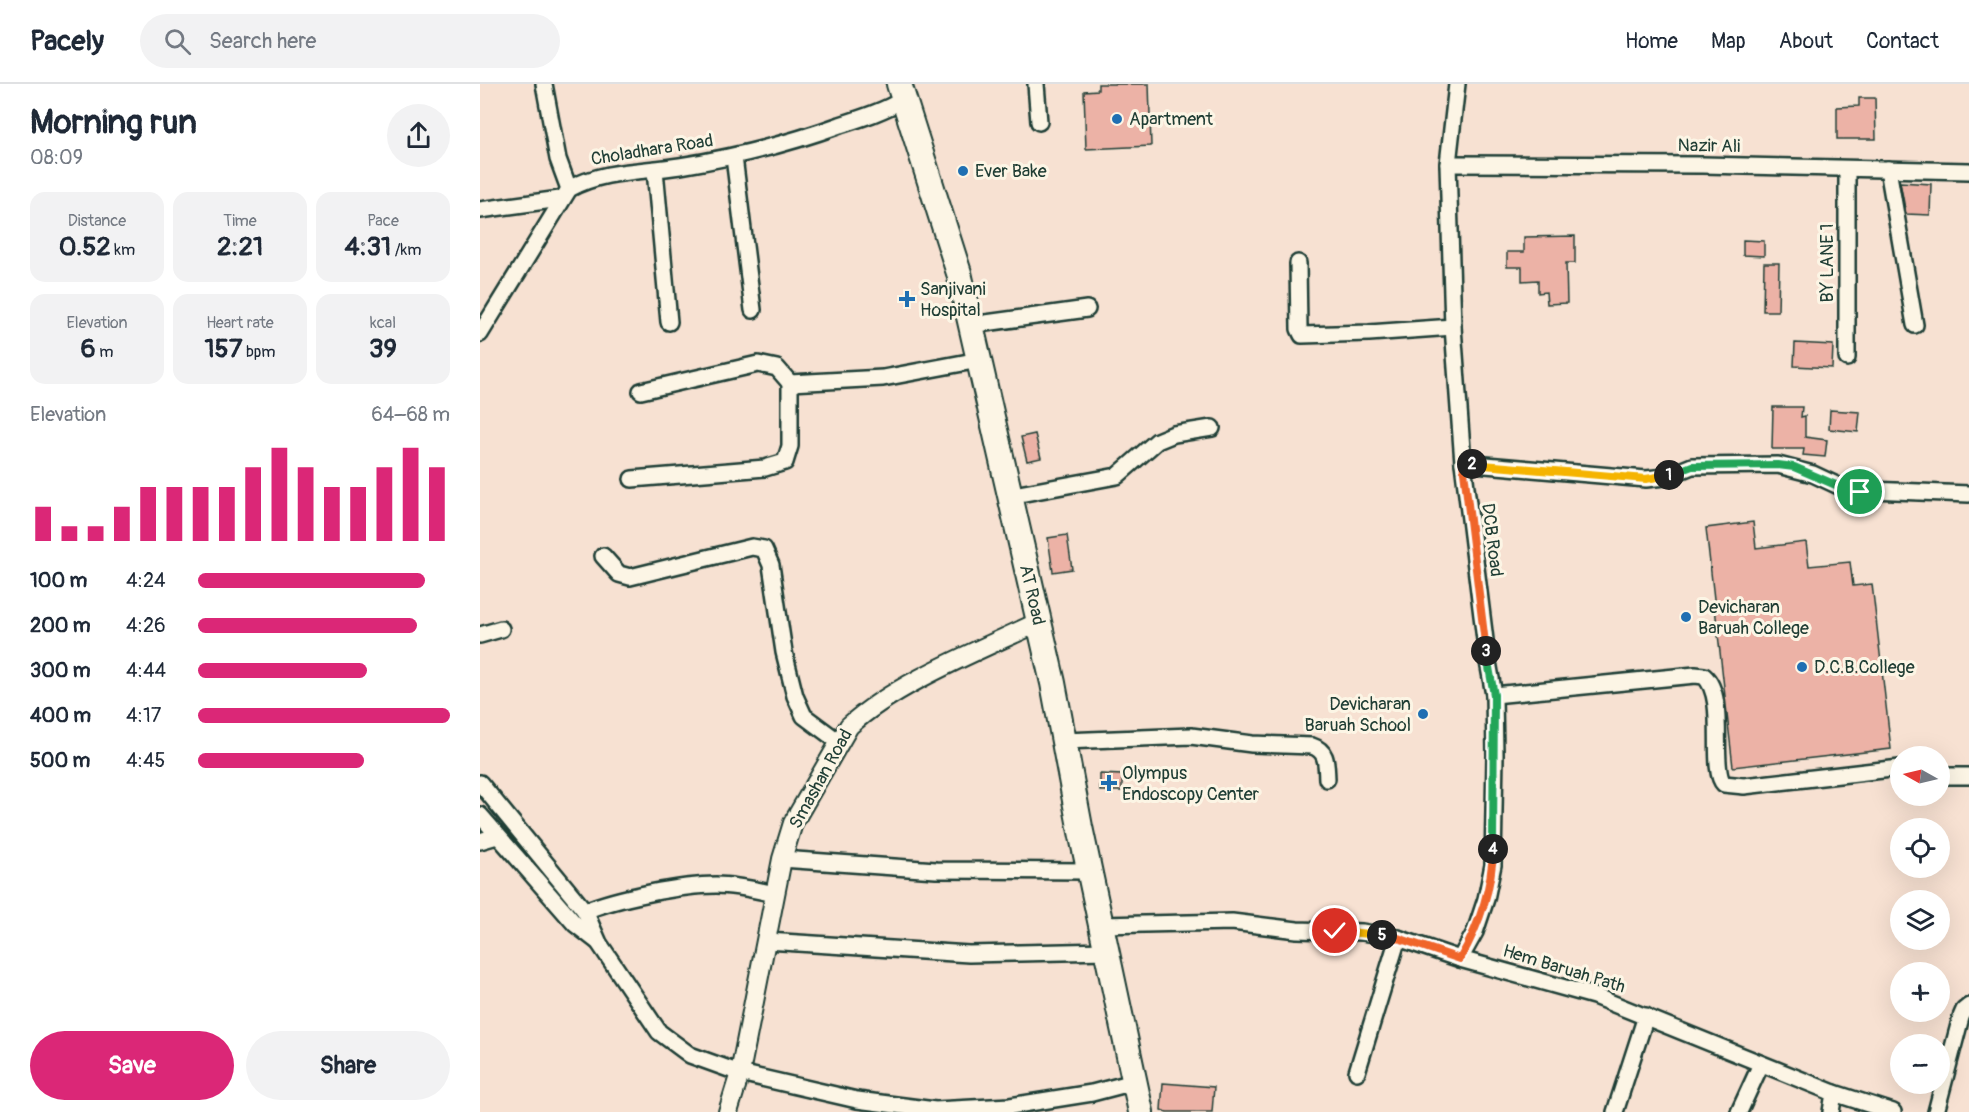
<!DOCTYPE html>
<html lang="en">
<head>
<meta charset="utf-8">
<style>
  :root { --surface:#fff; --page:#f2f2f3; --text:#1f2937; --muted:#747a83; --line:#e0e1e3; --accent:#db2777 }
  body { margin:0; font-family:Pangolin,sans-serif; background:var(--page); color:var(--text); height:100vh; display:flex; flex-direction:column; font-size:22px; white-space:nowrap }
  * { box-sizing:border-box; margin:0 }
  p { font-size:20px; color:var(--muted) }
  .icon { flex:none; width:33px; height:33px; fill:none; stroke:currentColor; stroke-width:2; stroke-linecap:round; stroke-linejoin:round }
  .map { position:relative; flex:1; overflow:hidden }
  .panel { display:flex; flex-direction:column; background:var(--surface); width:480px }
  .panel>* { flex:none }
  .needle { width:39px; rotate:278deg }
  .controls { position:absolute; left:1410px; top:662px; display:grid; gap:12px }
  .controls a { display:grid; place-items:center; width:60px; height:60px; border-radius:50%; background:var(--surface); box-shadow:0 6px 24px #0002; font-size:30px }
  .pin { position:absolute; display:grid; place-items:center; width:51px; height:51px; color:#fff; margin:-26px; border:3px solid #fff; border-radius:50%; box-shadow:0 2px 6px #0007 }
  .km { position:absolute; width:30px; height:30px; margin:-15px; border-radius:50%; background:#222; color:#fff; font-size:16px; line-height:30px; text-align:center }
  .round { display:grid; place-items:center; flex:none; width:63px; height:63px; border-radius:32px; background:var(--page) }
  .headline { display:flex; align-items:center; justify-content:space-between; height:102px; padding:0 30px }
  h1 { font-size:33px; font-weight:800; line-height:45px }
  .figures { display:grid; grid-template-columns:repeat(3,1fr); gap:9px; height:102px; padding:6px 30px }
  .figures div { display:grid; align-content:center; border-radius:15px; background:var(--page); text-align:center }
  .figures b { font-size:26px; font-weight:800 }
  .figures small { font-size:16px; font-weight:400 }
  .figures p { font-size:16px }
  .chart { height:168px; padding:12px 30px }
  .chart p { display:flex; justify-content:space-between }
  .chart svg { width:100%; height:108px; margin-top:6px; stroke:var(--accent); stroke-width:6 }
  .button { display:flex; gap:12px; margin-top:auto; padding:12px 30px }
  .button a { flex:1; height:69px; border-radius:36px; background:var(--accent); color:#fff; font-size:24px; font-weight:800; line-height:69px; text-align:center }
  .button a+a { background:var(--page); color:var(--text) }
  ul { padding:0 30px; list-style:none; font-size:20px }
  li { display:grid; grid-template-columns:96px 72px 1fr; align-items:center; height:45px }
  li i { height:15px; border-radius:8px; background:var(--accent) }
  header { display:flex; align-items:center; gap:36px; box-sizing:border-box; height:84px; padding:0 30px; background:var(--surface); border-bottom:2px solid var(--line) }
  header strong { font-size:28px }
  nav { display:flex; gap:33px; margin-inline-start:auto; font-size:21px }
  .search { width:420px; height:54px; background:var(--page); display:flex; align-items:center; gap:15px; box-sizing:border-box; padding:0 21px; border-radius:33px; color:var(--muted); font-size:22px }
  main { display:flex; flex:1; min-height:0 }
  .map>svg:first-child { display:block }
  .building { fill:#ecb2a6; stroke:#1f3d34; stroke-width:1.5 }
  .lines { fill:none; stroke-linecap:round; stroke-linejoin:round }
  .minor-casing { stroke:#1f3d34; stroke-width:20 }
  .tertiary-casing { stroke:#1f3d34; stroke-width:22 }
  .trunk-casing { stroke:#1f3d34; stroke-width:28 }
  .minor { stroke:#fcf5e5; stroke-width:15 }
  .tertiary { stroke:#fcf5e5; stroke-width:18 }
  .trunk { stroke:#fcf5e5; stroke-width:24 }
  .split-1-casing { stroke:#fff; stroke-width:12 }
  .split-2-casing { stroke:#fff; stroke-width:12 }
  .split-3-casing { stroke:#fff; stroke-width:12 }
  .split-4-casing { stroke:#fff; stroke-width:12 }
  .split-5-casing { stroke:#fff; stroke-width:12 }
  .split-6-casing { stroke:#fff; stroke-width:12 }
  .split-1 { stroke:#22a559; stroke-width:8 }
  .split-2 { stroke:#f5b400; stroke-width:8 }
  .split-3 { stroke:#f0652b; stroke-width:8 }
  .split-4 { stroke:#22a559; stroke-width:8 }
  .split-5 { stroke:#f0652b; stroke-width:8 }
  .split-6 { stroke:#f5b400; stroke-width:8 }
  .poi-dot { fill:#1f6fb2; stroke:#fcf5e5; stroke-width:2 }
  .labels { text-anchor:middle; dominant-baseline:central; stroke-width:6; stroke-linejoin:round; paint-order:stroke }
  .poi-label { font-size:18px; fill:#1f3d34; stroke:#fcf5e5; text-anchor:start }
  .street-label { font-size:18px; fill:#1f3d34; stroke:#fcf5e5 }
</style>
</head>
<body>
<header>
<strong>Pacely</strong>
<div class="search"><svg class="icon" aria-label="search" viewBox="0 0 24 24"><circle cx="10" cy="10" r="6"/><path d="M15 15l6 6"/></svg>Search here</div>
<nav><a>Home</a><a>Map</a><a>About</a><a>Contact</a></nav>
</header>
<main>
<section class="panel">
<div class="headline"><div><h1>Morning run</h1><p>08:09</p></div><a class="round"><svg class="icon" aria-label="share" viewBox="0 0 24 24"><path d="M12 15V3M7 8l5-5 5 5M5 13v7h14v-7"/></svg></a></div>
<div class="figures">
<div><p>Distance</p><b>0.52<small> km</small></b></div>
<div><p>Time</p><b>2:21</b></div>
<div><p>Pace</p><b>4:31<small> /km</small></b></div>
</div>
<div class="figures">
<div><p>Elevation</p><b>6<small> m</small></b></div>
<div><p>Heart rate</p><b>157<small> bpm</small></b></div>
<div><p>kcal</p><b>39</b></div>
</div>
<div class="chart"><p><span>Elevation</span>64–68 m</p>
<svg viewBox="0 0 160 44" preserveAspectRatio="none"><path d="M5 44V30M15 44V38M25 44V38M35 44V30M45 44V22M55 44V22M65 44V22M75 44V22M85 44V14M95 44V6M105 44V14M115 44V22M125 44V22M135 44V14M145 44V6M155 44V14"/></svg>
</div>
<ul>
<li><b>100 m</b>4:24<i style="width:90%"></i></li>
<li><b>200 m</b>4:26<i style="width:87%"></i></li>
<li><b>300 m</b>4:44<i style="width:67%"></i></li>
<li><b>400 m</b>4:17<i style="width:100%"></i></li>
<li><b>500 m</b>4:45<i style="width:66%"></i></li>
</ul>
<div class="button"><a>Save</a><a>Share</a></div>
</section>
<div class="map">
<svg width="1489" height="1028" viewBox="0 0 1489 1028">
  <rect width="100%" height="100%" fill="#f7e1d2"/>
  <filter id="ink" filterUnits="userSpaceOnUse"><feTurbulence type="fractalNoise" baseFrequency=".0167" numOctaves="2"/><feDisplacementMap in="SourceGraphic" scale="12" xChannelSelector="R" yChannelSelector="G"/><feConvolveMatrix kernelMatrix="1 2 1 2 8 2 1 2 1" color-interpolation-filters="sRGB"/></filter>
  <g filter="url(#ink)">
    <!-- building -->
    <g class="building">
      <polygon points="618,0 669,0 671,62 606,65 604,7 618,6"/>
      <polygon points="1379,14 1395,14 1396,55 1357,55 1357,23 1379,22"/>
      <polygon points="1420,98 1451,100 1450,131 1426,130"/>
      <polygon points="1095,152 1095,179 1086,179 1087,219 1067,220 1066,208 1058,209 1058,196 1042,197 1042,183 1027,183 1027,168 1044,168 1044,153"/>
      <polygon points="1263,156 1284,157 1284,172 1263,171"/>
      <polygon points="1284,179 1299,179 1298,227 1283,227"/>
      <polygon points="1315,259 1353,261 1352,284 1314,282"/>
      <polygon points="1293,323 1322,323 1321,333 1325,332 1325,353 1347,356 1345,373 1323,371 1324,365 1292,365"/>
      <polygon points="1350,326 1380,328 1378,348 1349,345"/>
      <polygon points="555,350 561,374 547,377 541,353"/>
      <polygon points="1273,438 1276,464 1326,458 1329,482 1370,478 1373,502 1392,500 1411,665 1253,683 1226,444"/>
      <polygon points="587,451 592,485 573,488 568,454"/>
      <polygon points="620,690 642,691 642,707 620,707"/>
      <polygon points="683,999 734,1003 732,1028 687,1028 681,1026"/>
    </g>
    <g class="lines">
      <defs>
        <g id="minor">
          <polyline points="64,0 78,75 89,105"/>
          <polyline points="556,0 559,38"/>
          <polyline points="977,0 968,80 973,243 983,379 1007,572 1014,611 1015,671 1013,781 1006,815 995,848 980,875"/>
          <polyline points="254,73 273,226"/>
          <polyline points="968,80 1223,81 1489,87"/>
          <polyline points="1367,85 1367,274"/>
          <polyline points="1408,85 1435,241"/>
          <polyline points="175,86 189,238"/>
          <polyline points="0,126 80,115"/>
          <polyline points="818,179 819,245 822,251 889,249 973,243"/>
          <polyline points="491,241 607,225"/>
          <path d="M0 250 89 105C123 86 162 88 200 82 255 73 308 60 360 41 382 34 404 27 424 15"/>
          <polyline points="161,307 278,280 297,284 310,299 403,294 499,276"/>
          <polyline points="983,379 1166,395 1185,393 1212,382 1298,381 1333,390 1365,405 1489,410"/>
          <polyline points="152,395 285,384 305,378 310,362 310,299"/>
          <polyline points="529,412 637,392 677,357 694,350 732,344"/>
          <polyline points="123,472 139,490 150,493 272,463 284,465 291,481 304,568 315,612 324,632 359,658"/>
          <polyline points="0,551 21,545"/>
          <path d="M1014 611 1215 591 1224 592C1248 613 1229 685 1244 700L1264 702 1420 684"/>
          <path d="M584 657 711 652 772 660 832 662C848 667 846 681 847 695"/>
          <polyline points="1460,692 1489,692"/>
          <polyline points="0,699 105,827 119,859 179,948 210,971 260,989 377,1016 455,1026 530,1022 612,1009 654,998"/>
          <polyline points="0,731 95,840 117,857"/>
          <polyline points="0,757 17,752"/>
          <polyline points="302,775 456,786 609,787"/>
          <path d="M105 827C136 814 202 801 236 801 256 801 276 806 295 810"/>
          <polyline points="621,841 752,838 817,846 882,848 918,854 980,875 1114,912 1354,1009 1413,1028"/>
          <polyline points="287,857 489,870 627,867"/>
          <polyline points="877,988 918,854"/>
          <polyline points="1135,1028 1166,932"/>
          <polyline points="1259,1028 1281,980"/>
          <polyline points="1351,1028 1354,1009"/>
          <polyline points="1456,1028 1481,933 1484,926 1489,922"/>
        </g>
        <path id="tertiary" d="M248 1028 260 989 302 775 313 739 369 642C416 599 500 566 559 538"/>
        <polyline id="trunk" points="419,0 479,189 573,599 600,743 661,1028"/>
      </defs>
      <!-- minor casing -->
      <use href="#minor" class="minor-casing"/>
      <!-- tertiary casing -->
      <use href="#tertiary" class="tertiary-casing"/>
      <!-- trunk casing -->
      <use href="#trunk" class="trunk-casing"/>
      <!-- minor -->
      <use href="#minor" class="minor"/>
      <!-- tertiary -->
      <use href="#tertiary" class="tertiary"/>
      <!-- trunk -->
      <use href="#trunk" class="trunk"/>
    </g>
  </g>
  <g class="lines" filter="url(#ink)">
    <defs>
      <polyline id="split-1" points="1189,391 1212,382 1298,381 1314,383 1365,405 1380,408"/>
      <polyline id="split-2" points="992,380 1166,395 1189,391"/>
      <polyline id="split-3" points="992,380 983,379 1006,567"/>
      <polyline id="split-4" points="1006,567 1014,611 1013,765"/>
      <path id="split-5" d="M902 851 918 854 980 875C1000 840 1012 804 1013 765"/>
      <polyline id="split-6" points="855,847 902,851"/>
    </defs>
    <!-- split-1 casing -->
    <use href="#split-1" class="split-1-casing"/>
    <!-- split-2 casing -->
    <use href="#split-2" class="split-2-casing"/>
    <!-- split-3 casing -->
    <use href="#split-3" class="split-3-casing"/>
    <!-- split-4 casing -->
    <use href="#split-4" class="split-4-casing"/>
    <!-- split-5 casing -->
    <use href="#split-5" class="split-5-casing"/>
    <!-- split-6 casing -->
    <use href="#split-6" class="split-6-casing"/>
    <!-- split-1 -->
    <use href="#split-1" class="split-1"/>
    <!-- split-2 -->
    <use href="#split-2" class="split-2"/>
    <!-- split-3 -->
    <use href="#split-3" class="split-3"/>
    <!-- split-4 -->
    <use href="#split-4" class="split-4"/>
    <!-- split-5 -->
    <use href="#split-5" class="split-5"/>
    <!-- split-6 -->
    <use href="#split-6" class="split-6"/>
  </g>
  <!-- markers -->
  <g class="poi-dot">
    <circle cx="637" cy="35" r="6"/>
    <circle cx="483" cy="87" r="6"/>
    <path d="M424 206h6v6h6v6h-6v6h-6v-6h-6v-6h6z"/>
    <circle cx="1206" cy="533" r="6"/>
    <circle cx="1322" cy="583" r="6"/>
    <circle cx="943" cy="630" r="6"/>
    <path d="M626 690h6v6h6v6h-6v6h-6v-6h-6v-6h6z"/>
  </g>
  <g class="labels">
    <!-- poi labels -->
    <g class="poi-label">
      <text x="649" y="35">Apartment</text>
      <text x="495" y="87">Ever Bake</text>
      <text x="440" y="205">Sanjivani<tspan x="440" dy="21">Hospital</tspan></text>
      <text x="1218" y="523">Devicharan<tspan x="1218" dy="21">Baruah College</tspan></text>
      <text x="1334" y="583">D.C.B.College</text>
      <text x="931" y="620" text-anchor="end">Devicharan<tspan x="931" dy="21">Baruah School</tspan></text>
      <text x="642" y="689">Olympus<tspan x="642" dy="21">Endoscopy Center</tspan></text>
    </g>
    <!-- street labels -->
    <g class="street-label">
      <text transform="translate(1229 62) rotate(1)">Nazir Ali</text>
      <text transform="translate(172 66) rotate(-9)">Choladhara Road</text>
      <text transform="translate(1347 179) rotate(-90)">BY LANE 1</text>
      <text transform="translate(1012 456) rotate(83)">DCB Road</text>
      <text transform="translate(552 511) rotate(77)">AT Road</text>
      <text transform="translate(341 695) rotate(-61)">Smashan Road</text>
      <text transform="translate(1084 885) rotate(17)">Hem Baruah Path</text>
    </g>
  </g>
</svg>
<div class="controls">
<a><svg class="needle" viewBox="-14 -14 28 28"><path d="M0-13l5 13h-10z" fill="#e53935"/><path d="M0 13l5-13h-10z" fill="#747a83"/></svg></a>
<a><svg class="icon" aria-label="locate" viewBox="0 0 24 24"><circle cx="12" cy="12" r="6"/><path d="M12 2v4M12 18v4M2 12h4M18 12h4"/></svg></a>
<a><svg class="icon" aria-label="layers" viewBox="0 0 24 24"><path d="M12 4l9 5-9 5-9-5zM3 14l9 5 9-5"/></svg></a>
<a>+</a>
<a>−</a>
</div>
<div class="pin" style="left:1380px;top:408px;background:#1e9e55"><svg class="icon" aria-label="arrive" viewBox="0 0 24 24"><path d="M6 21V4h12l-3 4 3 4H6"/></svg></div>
<div class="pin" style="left:855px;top:847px;background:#d93025"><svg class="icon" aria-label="check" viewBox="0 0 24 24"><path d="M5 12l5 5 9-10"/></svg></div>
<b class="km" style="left:1189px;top:391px">1</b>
<b class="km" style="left:992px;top:380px">2</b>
<b class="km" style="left:1006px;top:567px">3</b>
<b class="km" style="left:1013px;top:765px">4</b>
<b class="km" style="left:902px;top:851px">5</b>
</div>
</main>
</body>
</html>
